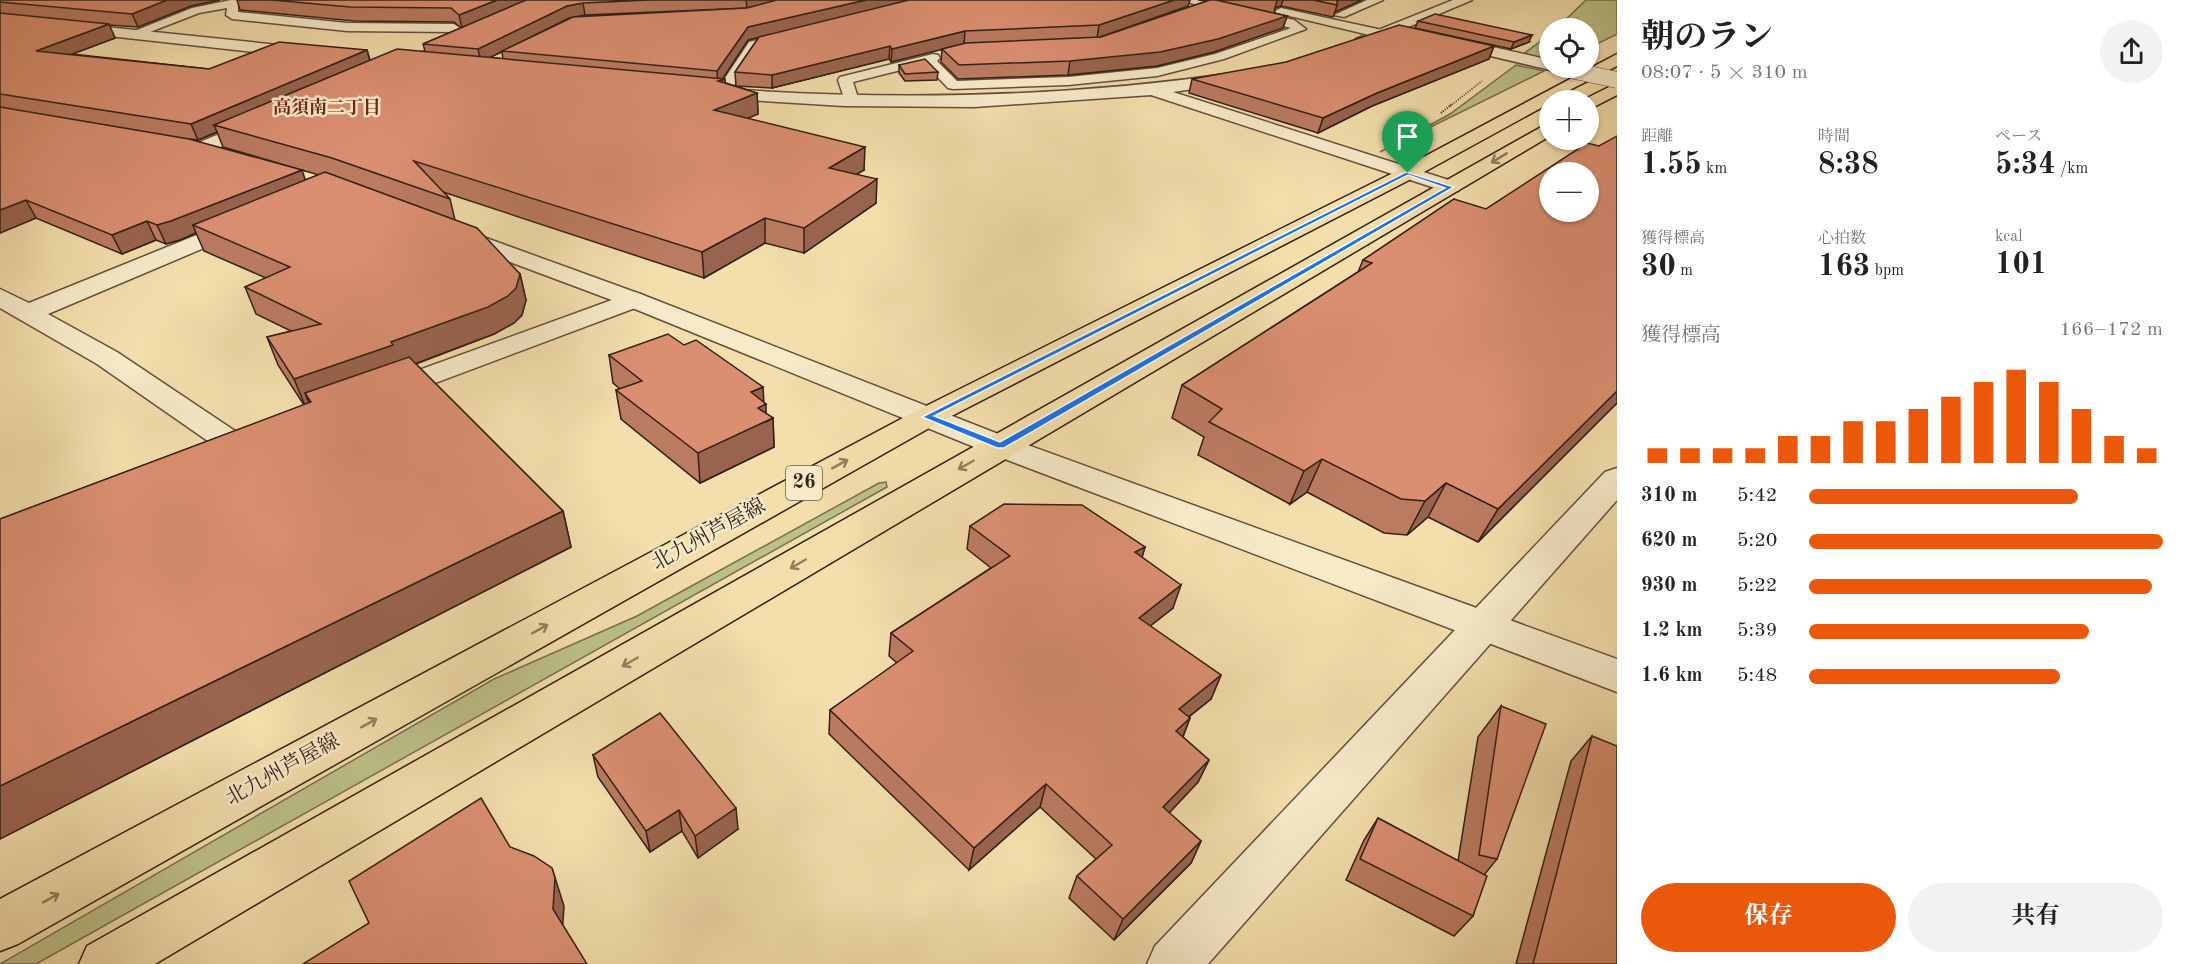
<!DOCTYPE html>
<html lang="ja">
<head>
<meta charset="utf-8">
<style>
  :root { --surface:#fff; --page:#f2f2f2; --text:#222; --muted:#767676; --accent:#ea580c }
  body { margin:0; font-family:"Old Standard TT","Noto Serif JP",serif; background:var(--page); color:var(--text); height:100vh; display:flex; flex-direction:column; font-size:22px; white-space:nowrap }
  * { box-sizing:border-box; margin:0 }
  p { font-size:20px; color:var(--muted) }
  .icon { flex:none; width:33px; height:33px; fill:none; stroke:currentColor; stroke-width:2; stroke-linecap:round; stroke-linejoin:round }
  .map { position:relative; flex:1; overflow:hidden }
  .side { display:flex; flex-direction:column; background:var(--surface); width:570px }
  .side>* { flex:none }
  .fabs { position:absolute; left:1539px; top:18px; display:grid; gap:12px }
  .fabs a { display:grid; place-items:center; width:60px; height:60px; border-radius:50%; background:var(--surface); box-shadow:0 2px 4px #0004; font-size:30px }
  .pin { position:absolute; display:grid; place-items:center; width:51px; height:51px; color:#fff; margin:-62px -26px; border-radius:50% 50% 50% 0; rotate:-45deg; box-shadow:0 0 6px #0007 }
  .pin .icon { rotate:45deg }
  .round { display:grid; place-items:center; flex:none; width:63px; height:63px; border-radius:32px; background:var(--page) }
  .overview { display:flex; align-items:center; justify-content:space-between; height:102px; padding:0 24px }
  h1 { font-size:33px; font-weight:700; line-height:45px }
  .metrics { display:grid; grid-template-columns:repeat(3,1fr); gap:9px; height:102px; padding:6px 24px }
  .metrics div { display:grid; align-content:center }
  .metrics b { font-size:30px; font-weight:700 }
  .metrics small { font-size:16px; font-weight:400 }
  .metrics p { font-size:16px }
  .chart { height:168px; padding:12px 24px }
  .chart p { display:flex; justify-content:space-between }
  .chart svg { width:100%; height:108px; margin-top:6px; stroke:var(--accent); stroke-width:6 }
  .primary-button { display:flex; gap:12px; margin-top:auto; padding:12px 24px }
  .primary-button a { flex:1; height:69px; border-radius:36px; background:var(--accent); color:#fff; font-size:24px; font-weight:700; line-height:69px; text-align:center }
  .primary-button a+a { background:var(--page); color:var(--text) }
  ul { padding:0 24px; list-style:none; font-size:20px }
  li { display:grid; grid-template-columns:96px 72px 1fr; align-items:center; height:45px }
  li i { height:15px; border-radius:8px; background:var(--accent) }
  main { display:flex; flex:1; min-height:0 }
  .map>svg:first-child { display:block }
  .green { fill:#bdc188; stroke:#78704f; stroke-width:1.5 }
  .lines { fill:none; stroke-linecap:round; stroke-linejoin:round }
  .service-casing { stroke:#644f3c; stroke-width:3 }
  .minor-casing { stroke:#644f3c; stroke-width:3 }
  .tertiary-casing { stroke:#644f3c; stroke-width:3 }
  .primary-casing { stroke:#341f16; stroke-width:3 }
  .path-far1 { stroke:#341f16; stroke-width:1.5; stroke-dasharray:1 1.5; stroke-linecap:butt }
  .path { stroke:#341f16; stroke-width:2; stroke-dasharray:1 1.5; stroke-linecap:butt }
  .service { fill:#f7eac9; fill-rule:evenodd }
  .minor { fill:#f7eac9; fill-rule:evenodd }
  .tertiary { fill:#f7eac9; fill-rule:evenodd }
  .primary { fill:#f3deac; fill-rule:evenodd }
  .minor-bridge-casing { stroke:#644f3c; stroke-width:17; stroke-linecap:butt }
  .minor-bridge { stroke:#f7eac9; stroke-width:16 }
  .wall { fill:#bb7b61; stroke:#341f16; stroke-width:1.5; fill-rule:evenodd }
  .shaded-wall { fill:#99644f; stroke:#341f16; stroke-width:1.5 }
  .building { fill:#da8f71; stroke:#341f16; stroke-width:1.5; fill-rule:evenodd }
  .oneway { stroke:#947e61 }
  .route { fill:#1a73e8; stroke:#fff; stroke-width:1.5; fill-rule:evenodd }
  .labels { text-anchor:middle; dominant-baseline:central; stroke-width:5; stroke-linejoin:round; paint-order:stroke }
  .far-neighbourhood-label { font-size:18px; font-weight:bold; fill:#7a1f14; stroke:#f7eac9 }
  .shield { fill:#f7eac9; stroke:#6e5c4c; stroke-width:1.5 }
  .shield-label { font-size:20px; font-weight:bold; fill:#341f16 }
  .street-label { font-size:21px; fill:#341f16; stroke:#f7eac9 }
</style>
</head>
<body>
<main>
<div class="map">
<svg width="1617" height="964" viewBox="0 0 1617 964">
  <rect width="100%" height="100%" fill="#f3deac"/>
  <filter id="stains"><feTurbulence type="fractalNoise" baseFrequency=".00333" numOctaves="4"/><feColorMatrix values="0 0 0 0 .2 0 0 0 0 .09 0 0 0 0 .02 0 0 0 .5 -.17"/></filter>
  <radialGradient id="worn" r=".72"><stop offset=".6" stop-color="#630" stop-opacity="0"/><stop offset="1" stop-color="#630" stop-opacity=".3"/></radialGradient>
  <!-- green -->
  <g class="green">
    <polygon points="1586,0 1617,0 1617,34 1589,48 1588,28 1557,28"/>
    <polygon points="1549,35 1549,61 1522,55"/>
    <polygon points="1516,65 1544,71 1380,152 1450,114"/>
    <polygon points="886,482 887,487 36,964 0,964 494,679 637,616 879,483"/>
  </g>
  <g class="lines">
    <defs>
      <g id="service">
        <polygon points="231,0 255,1 238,6 238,12 347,23 454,24 460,28 454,32 347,31 232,19 226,15 227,8 199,13 137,37 129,37 127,34 192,8"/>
        <polygon points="1178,0 1200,0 1294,20 1306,29 1224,59 1157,76 1068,85 953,89 948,88 925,64 853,82 859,101 852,105 845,101 838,80 840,77 933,54 938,55 940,58 937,61 957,81 1068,77 1157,68 1215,54 1291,28"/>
        <polygon points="1367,0 1383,0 1344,17 1334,15"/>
        <polygon points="1281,8 1382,30 1388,34 1382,38 1277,13 1275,11"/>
        <polygon points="790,32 794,33 794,39 758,48 727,96 717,96 715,93 749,42"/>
      </g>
      <g id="minor">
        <polygon points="1453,0 1472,0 1366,45 1361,47 1353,42 1356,39"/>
        <polygon points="0,16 308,48 316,53 308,58 0,24"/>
        <polygon points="1449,37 1550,60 1550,68 1556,68 1550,70 1444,45 1441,42"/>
        <path d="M1234 73 1242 78 1240 82 1173 92 1458 183 1462 187 1458 191H1444L1151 95 974 107 844 106 714 98 705 93 714 88C889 101 1060 98 1234 73Z"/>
        <polygon points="261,116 268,118 270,122 268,126 207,153 193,153 190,149 193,145"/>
        <polygon points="241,217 249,219 252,224 249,229 48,314 117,352 247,439 252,446 247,453 236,456 225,453 97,364 0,308 0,289 29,303"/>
        <polygon points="634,292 643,295 647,300 643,305 395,398 385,401 375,398 370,392 375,386"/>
        <polygon points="1617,468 1617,500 1208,964 1147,964 1155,946 1605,472"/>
      </g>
      <polygon id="tertiary" points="456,227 643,295 1011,439 1617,659 1617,692 989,453 625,305 448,239 444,234 448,229"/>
      <g id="primary">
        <polygon points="1617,54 1617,66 1550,100 1550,103 1415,177 938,423 18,944 0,951 0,899 916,411 1401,169"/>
        <polygon points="1617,83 1617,95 1588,110 1588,100 1583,100"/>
        <polygon points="1550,122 1550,136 155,964 79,964 87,946"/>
      </g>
    </defs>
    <!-- service casing -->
    <use href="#service" class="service-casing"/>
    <!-- minor casing -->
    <use href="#minor" class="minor-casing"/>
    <!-- tertiary casing -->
    <use href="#tertiary" class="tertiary-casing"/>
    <!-- primary casing -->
    <use href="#primary" class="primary-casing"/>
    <!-- path-far1 -->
    <polyline class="path-far1" points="1450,106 1482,81"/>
    <!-- path -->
    <polyline class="path" points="1441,113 1452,104"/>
    <!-- service -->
    <use href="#service" class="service"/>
    <!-- minor -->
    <use href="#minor" class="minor"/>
    <!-- tertiary -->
    <use href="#tertiary" class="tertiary"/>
    <!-- primary -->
    <use href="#primary" class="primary"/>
    <defs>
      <polyline id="minor-bridge" points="1561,68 1617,80"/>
    </defs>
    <!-- minor-bridge casing -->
    <use href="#minor-bridge" class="minor-bridge-casing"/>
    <!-- minor-bridge -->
    <use href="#minor-bridge" class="minor-bridge"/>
  </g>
  <!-- wall -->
  <g class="wall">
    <path d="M0 0H220L191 6 138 27 109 25 115 38 72 54 209 69 367 50 370 60 425 51 423 44 461 28 454 22 354 21 240 10 237 0H1190L1188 6 1099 37 1207 1 1198 0H1362L1335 12 1333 17 1281 6 1275 8 1274 13 1287 16 1283 28 1214 52 1157 66 1068 75 958 79 941 62 942 49 891 62 889 59 772 88 736 86 735 72 759 37 748 40 722 79 726 83 757 93 758 114 747 118 864 170 856 174 876 203 804 253 765 243 704 278 443 192 450 199 455 220 520 274 526 300 522 315 514 323 494 334 416 364 563 511 571 547 0 839V519L304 405 278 365 267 337 291 331 256 314 245 287 266 278 204 251 196 233 180 240 166 244 156 240 122 254 36 218 0 233ZM747 8 575 17 585 15ZM571 17 532 36 569 18ZM502 52 503 59 490 57ZM217 132 223 147 319 175 305 180 190 139 198 140Z"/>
    <polygon points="1418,21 1529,42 1511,49 1415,28"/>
    <polygon points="1494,46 1489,59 1372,106 1318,133 1189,93 1192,79"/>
    <polygon points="899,65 938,72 937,80 905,81 899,73"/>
    <polygon points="1454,199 1617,403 1478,542 1428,517 1407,535 1384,533 1307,492 1290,504 1198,455 1204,437 1172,418 1182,385 1358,272 1363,260"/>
    <polygon points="609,355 764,403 766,414 773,418 774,447 700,483 621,419 616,390 620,389 613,383"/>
    <polygon points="970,526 1145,547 1142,557 1173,608 1150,626 1221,675 1211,699 1189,717 1190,718 1183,737 1209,760 1198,782 1169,813 1201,841 1191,863 1114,940 1069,898 1077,876 1096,859 1040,807 969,870 829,734 830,710 897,663 889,656 891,633 991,568 967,549"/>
    <polygon points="1501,706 1497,859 1484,875 1473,916 1454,936 1346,880 1364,840 1378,818 1458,861 1478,737"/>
    <polygon points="1592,736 1617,964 1516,964 1571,761"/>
    <polygon points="593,755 738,829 698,858 682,831 650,852 598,777"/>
  </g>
  <!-- shaded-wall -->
  <g class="shaded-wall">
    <polygon points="167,0 220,0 191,6 138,27 132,14"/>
    <polygon points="497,0 532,0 462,28 459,15"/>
    <polygon points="746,0 782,0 747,8"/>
    <polygon points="866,0 916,0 748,40 721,81 725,79 727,100 719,102 717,71 748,27"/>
    <polygon points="1174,0 1190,0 1188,6 1097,38 1099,25"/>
    <polygon points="1277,0 1283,0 1281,6 1275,8 1277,1"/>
    <polygon points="1339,0 1362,0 1335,12 1337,5 1337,1"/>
    <polygon points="583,3 585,15 569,18 481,62 478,49 567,6"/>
    <polygon points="1287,16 1283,28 1214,52 1157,66 1068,75 1070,61"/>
    <polygon points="109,24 115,38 43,65 36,51"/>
    <polygon points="965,31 964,44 891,62 892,49"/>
    <polygon points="1532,35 1529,42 1511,49 1514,42"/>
    <polygon points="890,46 889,59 772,88 772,75"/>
    <polygon points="1494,46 1489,59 1372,106 1318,133 1323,118 1377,93"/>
    <polygon points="367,50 371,65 214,125 217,132 198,140 191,124"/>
    <polygon points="757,93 758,114 715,132 714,110"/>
    <polygon points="865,147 864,170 829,191 829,168"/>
    <polygon points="302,170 308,188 193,225 196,233 180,240 166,244 157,225"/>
    <polygon points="877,179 876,203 804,253 804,228"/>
    <polygon points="26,200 36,218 0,233 0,210"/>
    <polygon points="765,218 765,243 704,278 702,252"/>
    <polygon points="147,221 156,240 122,254 112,235"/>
    <polygon points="520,274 526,300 522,315 514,323 494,334 401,369 311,402 305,393 310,406 306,408 294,379 391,342"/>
    <polygon points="763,387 764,405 766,404 766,422 773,418 774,447 700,483 698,453 751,392"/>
    <polygon points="1617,391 1617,403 1478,542 1498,509"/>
    <polygon points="1322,459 1307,492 1290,504 1304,471"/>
    <polygon points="1446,483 1428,517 1407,535 1425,501"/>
    <polygon points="563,511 571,547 0,839 0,786"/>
    <polygon points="1145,547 1138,570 1135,552"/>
    <polygon points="1181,585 1173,608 1131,641 1139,618"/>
    <polygon points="1221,675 1211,699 1169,732 1179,709"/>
    <polygon points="1190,718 1181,741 1176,731"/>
    <polygon points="1209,760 1198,782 1153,830 1163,807"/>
    <polygon points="1046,784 1040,807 969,870 974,848"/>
    <polygon points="736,808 738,829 698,858 695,836"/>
    <polygon points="679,810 682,831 650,852 646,831"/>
    <polygon points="1201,841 1191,863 1114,940 1123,919"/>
    <polygon points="552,868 564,906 562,936 553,909"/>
  </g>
  <!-- building -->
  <g class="building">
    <polygon points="0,0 167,0 132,14 0,2"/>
    <polygon points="272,0 497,0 459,15 451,8 350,7"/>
    <polygon points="526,0 649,0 583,3 567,6 478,49 423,44"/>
    <polygon points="777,0 866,0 748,27 717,71 502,51 573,17 747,8"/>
    <polygon points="909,0 1174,0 1099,25 965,31 892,49 890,46 772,75 735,72 759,37"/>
    <polygon points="1210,0 1216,0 1287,16 1218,39 1160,52 1070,61 959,65 942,49 966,43 1101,37"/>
    <polygon points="1313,0 1339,0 1337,1 1337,5"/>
    <polygon points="0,13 109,24 36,51 209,69 279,42 367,50 191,124 0,94"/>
    <polygon points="1435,14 1532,35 1514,42 1418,21"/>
    <polygon points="1399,25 1494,46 1377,93 1323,118 1192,79 1286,62"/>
    <polygon points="397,49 725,79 718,81 757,93 714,110 865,147 829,168 877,179 804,228 765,218 702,252 414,161 450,199 332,158 214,125"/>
    <polygon points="925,59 938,72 905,74 899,65"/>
    <polygon points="0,107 189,139 302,170 171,221 157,225 147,221 112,235 26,200 0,210"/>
    <path d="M1617 136V391L1498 509 1446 483 1425 501 1401 499 1322 459 1304 471 1209 422 1222 409 1182 385 1372 263 1363 260 1454 199 1486 209 1587 143 1599 146ZM1550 172H1588V212H1550Z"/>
    <polygon points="325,172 477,228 520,274 516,288 508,296 488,307 391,342 393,345 294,379 267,337 321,324 245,287 290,267 193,225"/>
    <polygon points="668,334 684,345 696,340 763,387 751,392 766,404 758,408 773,418 698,453 616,390 642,381 609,355"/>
    <polygon points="409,357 563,511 0,786 0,519 311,402 305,393"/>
    <polygon points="1004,504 1082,505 1145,547 1135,552 1181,585 1139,618 1221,675 1179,709 1190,718 1176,731 1209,760 1163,807 1201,841 1123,919 1077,876 1112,845 1046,784 974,848 830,710 913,651 891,633 1010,556 970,526"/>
    <polygon points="1501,706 1546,724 1497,859 1479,855"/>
    <polygon points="660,713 736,808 695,836 679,810 646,831 593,755"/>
    <polygon points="1592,736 1617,746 1617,964 1533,964"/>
    <polygon points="481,798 510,847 534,856 552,868 555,878 553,909 587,964 303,964 369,923 349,881"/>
    <polygon points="1378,818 1487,876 1473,916 1360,859"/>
  </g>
  <!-- one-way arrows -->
  <defs><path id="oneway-shaft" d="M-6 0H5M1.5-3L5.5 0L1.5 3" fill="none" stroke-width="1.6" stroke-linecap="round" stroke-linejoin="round" transform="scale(1.5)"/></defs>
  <g class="oneway">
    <use href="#oneway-shaft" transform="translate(1499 158) rotate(149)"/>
    <use href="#oneway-shaft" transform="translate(840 464) rotate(-29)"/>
    <use href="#oneway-shaft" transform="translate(966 465) rotate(150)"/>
    <use href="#oneway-shaft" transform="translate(798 564) rotate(150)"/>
    <use href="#oneway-shaft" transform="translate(540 629) rotate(-29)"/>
    <use href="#oneway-shaft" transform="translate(630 662) rotate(150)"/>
    <use href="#oneway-shaft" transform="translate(369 723) rotate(-29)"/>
    <use href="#oneway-shaft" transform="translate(51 898) rotate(-29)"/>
  </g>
  <!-- route -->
  <path class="route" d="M1406 172 1454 187 1004 448H997L922 417ZM1408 175 1445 188 1000 442 934 416Z"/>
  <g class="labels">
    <!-- far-neighbourhood labels -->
    <g class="far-neighbourhood-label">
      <text x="327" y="108">高須南二丁目</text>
    </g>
    <!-- shield labels -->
    <rect class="shield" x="786" y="466" width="36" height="34" rx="4.5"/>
    <g class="shield-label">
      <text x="804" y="483">26</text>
    </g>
    <!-- street labels -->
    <g class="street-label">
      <text transform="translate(709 535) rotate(-29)">北九州芦屋線</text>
      <text transform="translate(283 770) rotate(-29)">北九州芦屋線</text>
    </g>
  </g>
  <rect width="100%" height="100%" filter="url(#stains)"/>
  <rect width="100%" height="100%" fill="url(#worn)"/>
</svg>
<div class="fabs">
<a><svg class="icon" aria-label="locate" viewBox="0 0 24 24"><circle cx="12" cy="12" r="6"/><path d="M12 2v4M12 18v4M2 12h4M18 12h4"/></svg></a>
<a>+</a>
<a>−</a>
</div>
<div class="pin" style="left:1408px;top:173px;background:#1e9e55"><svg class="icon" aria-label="arrive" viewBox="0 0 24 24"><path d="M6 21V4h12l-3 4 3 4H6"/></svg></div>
</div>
<section class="side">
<div class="overview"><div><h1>朝のラン</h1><p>08:07 · 5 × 310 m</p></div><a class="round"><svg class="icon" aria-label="share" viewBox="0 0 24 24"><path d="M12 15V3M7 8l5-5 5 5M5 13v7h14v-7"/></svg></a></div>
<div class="metrics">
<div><p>距離</p><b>1.55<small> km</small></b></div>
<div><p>時間</p><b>8:38</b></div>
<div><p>ペース</p><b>5:34<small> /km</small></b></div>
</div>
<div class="metrics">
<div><p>獲得標高</p><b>30<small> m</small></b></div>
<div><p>心拍数</p><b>163<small> bpm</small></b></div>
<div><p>kcal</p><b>101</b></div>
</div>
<div class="chart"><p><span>獲得標高</span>166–172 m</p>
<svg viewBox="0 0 160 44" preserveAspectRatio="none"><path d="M5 44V38M15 44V38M25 44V38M35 44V38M45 44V33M55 44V33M65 44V27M75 44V27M85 44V22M95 44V17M105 44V11M115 44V6M125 44V11M135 44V22M145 44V33M155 44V38"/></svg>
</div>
<ul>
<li><b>310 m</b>5:42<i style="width:76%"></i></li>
<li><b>620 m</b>5:20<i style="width:100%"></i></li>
<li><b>930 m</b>5:22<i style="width:97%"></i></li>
<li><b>1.2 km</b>5:39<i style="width:79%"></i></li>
<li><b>1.6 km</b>5:48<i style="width:71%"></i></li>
</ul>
<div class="primary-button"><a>保存</a><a>共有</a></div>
</section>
</main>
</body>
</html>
